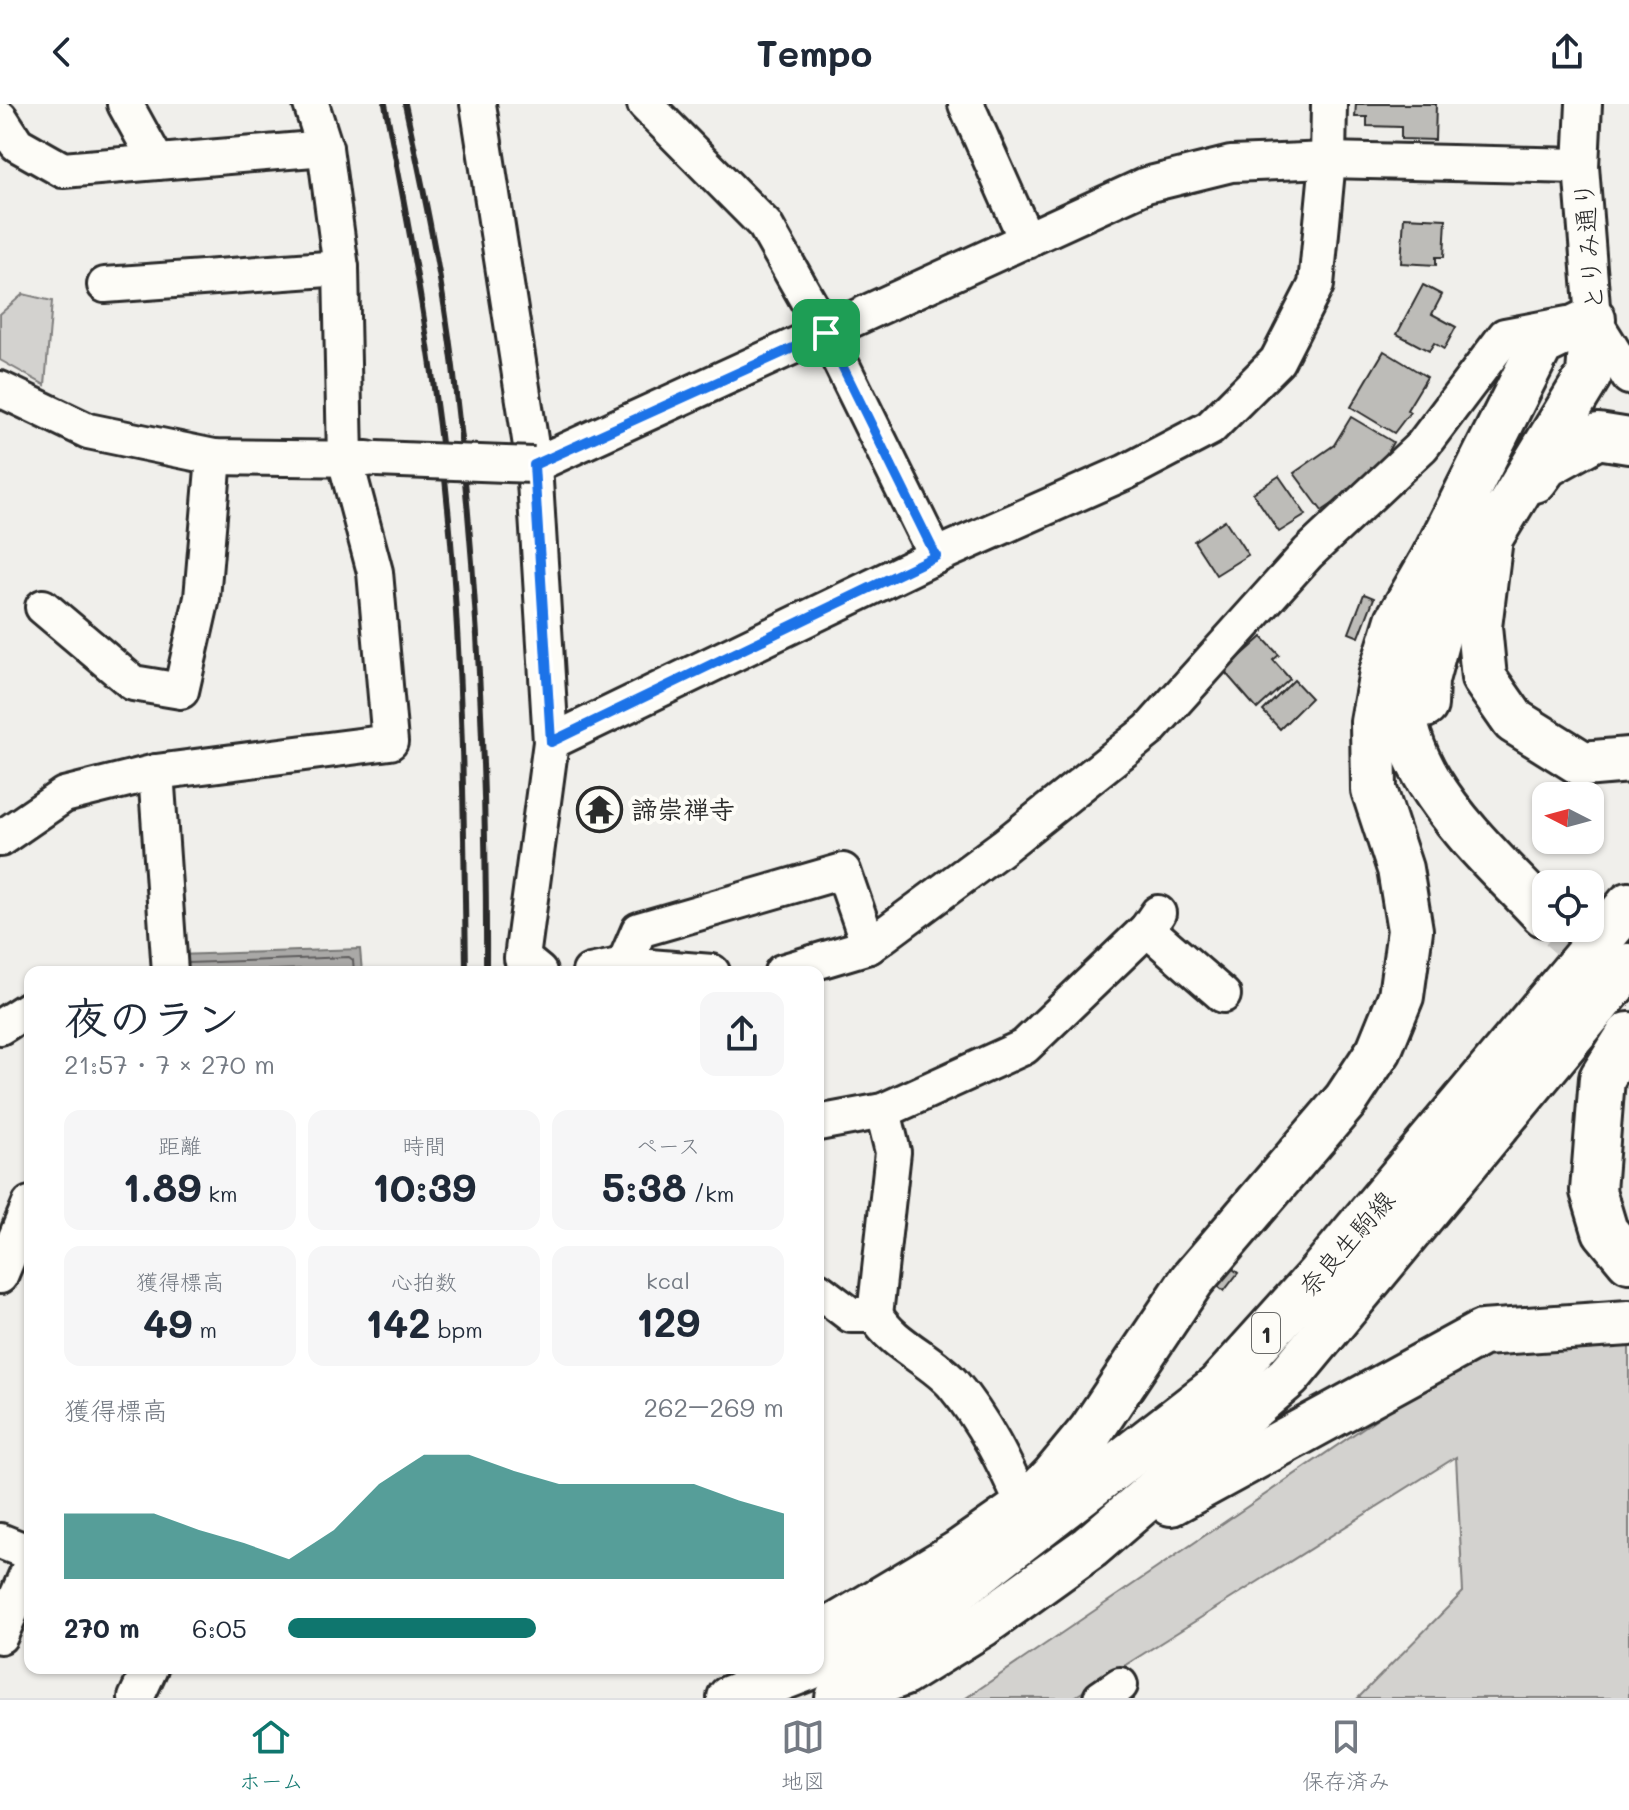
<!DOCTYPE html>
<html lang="ja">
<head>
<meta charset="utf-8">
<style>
  :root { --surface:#fff; --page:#f6f6f7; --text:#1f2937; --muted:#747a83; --line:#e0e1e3; --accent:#0f766e }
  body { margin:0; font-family:Mali,"Klee One",sans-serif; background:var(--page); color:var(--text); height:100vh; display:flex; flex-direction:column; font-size:30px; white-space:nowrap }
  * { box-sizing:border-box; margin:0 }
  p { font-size:26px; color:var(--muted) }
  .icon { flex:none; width:44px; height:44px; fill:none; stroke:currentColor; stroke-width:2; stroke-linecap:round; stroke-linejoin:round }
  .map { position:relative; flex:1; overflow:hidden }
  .details { position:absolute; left:24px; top:862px; width:800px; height:708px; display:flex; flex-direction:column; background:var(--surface); border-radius:16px; box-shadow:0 2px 6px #0004 }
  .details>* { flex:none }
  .needle { width:52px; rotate:276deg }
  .buttons { position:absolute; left:1532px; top:678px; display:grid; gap:16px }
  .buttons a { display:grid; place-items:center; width:72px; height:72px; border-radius:16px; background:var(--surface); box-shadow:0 2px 6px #0004; font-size:40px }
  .pin { position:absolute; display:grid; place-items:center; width:68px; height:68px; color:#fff; margin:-34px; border-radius:16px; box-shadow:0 4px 12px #0006 }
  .round { display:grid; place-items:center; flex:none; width:84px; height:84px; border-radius:16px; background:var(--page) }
  .head { display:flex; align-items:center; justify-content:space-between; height:136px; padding:0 40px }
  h1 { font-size:44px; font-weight:700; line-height:60px }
  .metrics { display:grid; grid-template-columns:repeat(3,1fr); gap:12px; height:136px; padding:8px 40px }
  .metrics div { display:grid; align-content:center; border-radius:16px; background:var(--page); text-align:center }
  .metrics b { font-size:40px; font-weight:700 }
  .metrics small { font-size:22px; font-weight:400 }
  .metrics p { font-size:22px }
  .chart { height:224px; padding:16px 40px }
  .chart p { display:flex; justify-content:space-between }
  .chart svg { width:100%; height:144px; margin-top:8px; fill:var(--accent); opacity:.7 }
  ul { padding:0 40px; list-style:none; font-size:26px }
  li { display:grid; grid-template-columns:128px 96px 1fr; align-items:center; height:60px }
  li i { height:20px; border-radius:10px; background:var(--accent) }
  header { display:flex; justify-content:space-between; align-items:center; height:104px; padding:0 40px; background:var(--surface); font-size:36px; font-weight:700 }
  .dock { display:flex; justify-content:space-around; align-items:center; height:112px; border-top:2px solid var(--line); background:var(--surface); font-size:22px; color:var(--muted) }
  .dock a { display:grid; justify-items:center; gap:4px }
  .dock .on { color:var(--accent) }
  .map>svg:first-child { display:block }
  .green { fill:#d3d2cf; stroke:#7f7e7d; stroke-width:2 }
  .water { fill:#aaa9a7; stroke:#777775; stroke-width:2 }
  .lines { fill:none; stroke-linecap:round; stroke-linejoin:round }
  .shore { stroke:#5e5d5d; stroke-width:2 }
  .building { fill:#bdbcb8; stroke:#2b2b2b; stroke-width:2 }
  .major-tunnel { stroke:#c9c8c5; stroke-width:44; stroke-dasharray:44 22; stroke-linecap:butt }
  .minor-casing { stroke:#2b2b2b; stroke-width:40 }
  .major-casing { stroke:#2b2b2b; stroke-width:50 }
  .minor { stroke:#fdfcf7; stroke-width:34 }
  .major { stroke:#fdfcf7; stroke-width:44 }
  .rail { stroke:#2b2b2b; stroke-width:6 }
  .minor-bridge-casing { stroke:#2b2b2b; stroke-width:40; stroke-linecap:butt }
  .minor-bridge { stroke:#fdfcf7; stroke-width:34 }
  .route-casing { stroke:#fff; stroke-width:16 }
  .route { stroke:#1a73e8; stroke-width:10 }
  .labels { text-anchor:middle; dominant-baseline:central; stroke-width:8; stroke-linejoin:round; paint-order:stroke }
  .shield { fill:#fdfcf7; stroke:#6a6a68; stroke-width:2 }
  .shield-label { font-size:24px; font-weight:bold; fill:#2b2b2b }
  .street-label { font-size:26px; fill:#2b2b2b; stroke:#fdfcf7 }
  .poi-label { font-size:26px; font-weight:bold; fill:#2b2b2b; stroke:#fdfcf7; text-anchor:start }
</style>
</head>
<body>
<header><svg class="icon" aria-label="back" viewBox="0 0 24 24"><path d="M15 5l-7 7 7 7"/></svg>Tempo<svg class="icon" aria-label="share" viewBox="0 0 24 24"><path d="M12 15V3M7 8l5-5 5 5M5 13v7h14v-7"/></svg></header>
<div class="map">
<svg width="1629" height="1594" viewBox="0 0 1629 1594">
  <rect width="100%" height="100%" fill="#f0efeb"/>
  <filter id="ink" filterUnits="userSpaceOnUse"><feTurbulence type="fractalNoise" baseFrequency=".0125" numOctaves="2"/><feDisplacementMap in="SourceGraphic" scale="16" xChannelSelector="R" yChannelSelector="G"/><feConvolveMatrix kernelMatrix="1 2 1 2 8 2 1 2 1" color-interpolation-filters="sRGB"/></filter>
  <g filter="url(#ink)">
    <!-- green -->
    <g class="green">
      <polygon points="23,190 52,197 45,281 0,256 0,210"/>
      <polygon points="1629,1236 1629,1594 1358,1594 1463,1488 1456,1353 1073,1594 966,1594 1479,1245"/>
    </g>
    <!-- water -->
    <polygon class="water" points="360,845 362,868 178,868 177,851"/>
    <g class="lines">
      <!-- shore -->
      <g class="shore">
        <polyline points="188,859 349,853 353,856 354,868"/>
        <polyline points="216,868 340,864 344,868"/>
      </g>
    </g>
    <!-- building -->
    <g class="building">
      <polygon points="1356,0 1436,0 1435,36 1401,35 1401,23 1367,22 1367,13 1355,13"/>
      <polygon points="1404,113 1446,115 1444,153 1436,153 1436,161 1401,159"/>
      <polygon points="1423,181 1442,191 1432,210 1456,223 1444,245 1434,239 1429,247 1397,230"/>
      <polygon points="1384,247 1427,273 1407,306 1410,308 1394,329 1351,303"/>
      <polygon points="1351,313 1393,338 1383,356 1387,363 1322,407 1294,369 1334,341"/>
      <polygon points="1279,372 1306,411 1279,428 1253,389"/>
      <polygon points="1225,416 1248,451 1216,471 1194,437"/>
      <polygon points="1364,490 1374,494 1359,533 1349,529"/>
      <polygon points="1262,533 1279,551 1273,556 1290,575 1257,605 1224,567"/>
      <polygon points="1294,576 1311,594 1280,625 1263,607"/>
      <polygon points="1228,1161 1238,1169 1224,1187 1214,1179"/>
    </g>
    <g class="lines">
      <!-- major-tunnel -->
      <polyline class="major-tunnel" points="1560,824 1615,873"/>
      <defs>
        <g id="minor">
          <polyline points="125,0 157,58"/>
          <polyline points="478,0 534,361 551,638 522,854 539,868"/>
          <polyline points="645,0 765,121 826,229 936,452"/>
          <polyline points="966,0 1027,137"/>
          <polyline points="1584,0 1581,62 1593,215 1629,273"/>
          <polyline points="0,14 17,40 63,66 325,44"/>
          <polyline points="105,181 341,164"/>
          <polyline points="0,285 88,327 214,353 367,355"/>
          <polyline points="534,361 1146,81 1231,60 1328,56 1581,62"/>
          <polyline points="43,503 133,579 181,587 202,494 214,353"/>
          <polyline points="551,638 936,452 1126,368 1210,324 1277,257 1316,181 1328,56 1329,0"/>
          <polyline points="156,668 170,868"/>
          <polyline points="0,735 64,691 156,668 390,638 375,468 345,355 341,164 325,44 311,0"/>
          <polyline points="1147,825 1223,891"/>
          <polyline points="624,861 639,826 843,767 869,842"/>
          <polyline points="590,868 624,861 712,868"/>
          <polyline points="782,868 869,842 1004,742 1149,626 1308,449 1422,342 1505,232 1568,220"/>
          <polyline points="0,923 30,904"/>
          <polyline points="818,1019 883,1007 1024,943 1147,825 1158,809"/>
          <polyline points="0,1172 30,1100"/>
          <path d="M818 1186 851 1211H875C894 1242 930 1254 953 1280 984 1317 1005 1359 1024 1403"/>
          <polyline points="875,1211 893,1048 883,1007"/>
          <polyline points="0,1437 30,1449"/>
          <polyline points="0,1532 30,1463"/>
          <polyline points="136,1594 150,1564"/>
          <polyline points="1101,1594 1120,1581"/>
        </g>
        <g id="major">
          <polyline points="1535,376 1546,361 1598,332 1629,337"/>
          <polyline points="1428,479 1435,452 1541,240 1593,215 1589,271 1490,434 1479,523 1484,574 1514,617 1583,660 1629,656"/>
          <path d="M1407 553C1378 658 1481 742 1544 810"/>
          <polyline points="1425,601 1426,576 1442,516 1480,451"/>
          <polyline points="1629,931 1602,974 1593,1087 1605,1127 1629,1156"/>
          <polyline points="1171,1399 1482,1229 1629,1219"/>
          <polyline points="818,1533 957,1450 1024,1403 1054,1372 1091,1327 1192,1176 1346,996 1379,946 1401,892 1410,826 1400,765 1374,686 1373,618 1382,568 1398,516 1435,452"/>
          <polyline points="818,1560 915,1518 1218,1283 1319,1171 1629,801"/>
          <polyline points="730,1594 808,1564"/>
          <polyline points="838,1594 904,1569 983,1520 1090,1443 1289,1272 1629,862"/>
        </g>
      </defs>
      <!-- minor casing -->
      <use href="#minor" class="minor-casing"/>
      <!-- major casing -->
      <use href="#major" class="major-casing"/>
      <!-- minor -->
      <use href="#minor" class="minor"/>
      <!-- major -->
      <use href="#major" class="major"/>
      <!-- rail -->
      <g class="rail">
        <path d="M385 0C414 145 439 290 451 438 463 581 464 724 466 868"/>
        <path d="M405 0C424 87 442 174 453 263 477 463 487 666 486 868"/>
      </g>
      <defs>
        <polyline id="minor-bridge" points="376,355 534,361"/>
      </defs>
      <!-- minor-bridge casing -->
      <use href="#minor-bridge" class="minor-bridge-casing"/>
      <!-- minor-bridge -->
      <use href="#minor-bridge" class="minor-bridge"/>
    </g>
  </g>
  <g class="lines" filter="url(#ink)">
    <defs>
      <polygon id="route" points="826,229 936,452 551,638 534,361"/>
    </defs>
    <!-- route casing -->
    <use href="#route" class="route-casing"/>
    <!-- route -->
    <use href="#route" class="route"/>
  </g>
  <!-- icons -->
  <defs>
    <symbol id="temple-ring" viewBox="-11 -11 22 22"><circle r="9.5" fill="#fdfcf7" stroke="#2b2b2b" stroke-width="1.5"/><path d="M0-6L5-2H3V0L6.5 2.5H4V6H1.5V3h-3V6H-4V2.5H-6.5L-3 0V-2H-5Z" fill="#2b2b2b"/></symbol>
  </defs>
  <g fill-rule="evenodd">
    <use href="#temple-ring" x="574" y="680" width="51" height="51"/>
  </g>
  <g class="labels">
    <!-- shield labels -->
    <rect class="shield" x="1252" y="1209" width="28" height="40" rx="6"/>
    <g class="shield-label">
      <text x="1266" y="1229">1</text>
    </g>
    <!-- street labels -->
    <g class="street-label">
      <text transform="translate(1588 142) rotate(-95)">とりみ通り</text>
      <text transform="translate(1346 1139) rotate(-49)">奈良生駒線</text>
    </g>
    <!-- poi labels -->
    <g class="poi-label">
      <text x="631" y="705">諦崇禅寺</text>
    </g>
  </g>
</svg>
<div class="buttons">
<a><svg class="needle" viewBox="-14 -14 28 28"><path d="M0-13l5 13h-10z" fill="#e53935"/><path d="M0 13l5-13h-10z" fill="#747a83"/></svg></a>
<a><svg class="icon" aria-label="locate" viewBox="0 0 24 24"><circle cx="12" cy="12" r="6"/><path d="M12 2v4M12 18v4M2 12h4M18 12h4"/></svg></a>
</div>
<div class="pin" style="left:826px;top:229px;background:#1e9e55"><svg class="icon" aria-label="arrive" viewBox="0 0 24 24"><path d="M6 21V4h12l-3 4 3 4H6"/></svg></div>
<section class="details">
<div class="head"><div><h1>夜のラン</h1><p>21:57 · 7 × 270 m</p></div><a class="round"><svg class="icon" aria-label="share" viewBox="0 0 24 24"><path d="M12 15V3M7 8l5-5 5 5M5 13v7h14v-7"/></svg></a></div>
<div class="metrics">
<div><p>距離</p><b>1.89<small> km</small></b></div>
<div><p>時間</p><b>10:39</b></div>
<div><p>ペース</p><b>5:38<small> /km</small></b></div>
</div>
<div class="metrics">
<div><p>獲得標高</p><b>49<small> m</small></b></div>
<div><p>心拍数</p><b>142<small> bpm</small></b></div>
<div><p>kcal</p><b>129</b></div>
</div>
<div class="chart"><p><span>獲得標高</span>262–269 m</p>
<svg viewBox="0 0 160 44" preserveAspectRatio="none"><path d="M0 44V24L10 24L20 24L30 29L40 33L50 38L60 29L70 15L80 6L90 6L100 11L110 15L120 15L130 15L140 15L150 20L160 24V44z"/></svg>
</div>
<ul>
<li><b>270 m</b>6:05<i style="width:50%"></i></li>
</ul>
</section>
</div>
<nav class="dock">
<a class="on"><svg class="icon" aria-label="home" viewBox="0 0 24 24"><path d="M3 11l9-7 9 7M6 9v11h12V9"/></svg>ホーム</a>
<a><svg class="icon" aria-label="map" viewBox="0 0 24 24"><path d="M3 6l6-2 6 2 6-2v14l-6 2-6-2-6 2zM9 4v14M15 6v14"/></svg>地図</a>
<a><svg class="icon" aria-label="saved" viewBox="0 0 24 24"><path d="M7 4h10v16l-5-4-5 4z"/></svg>保存済み</a>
</nav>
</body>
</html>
